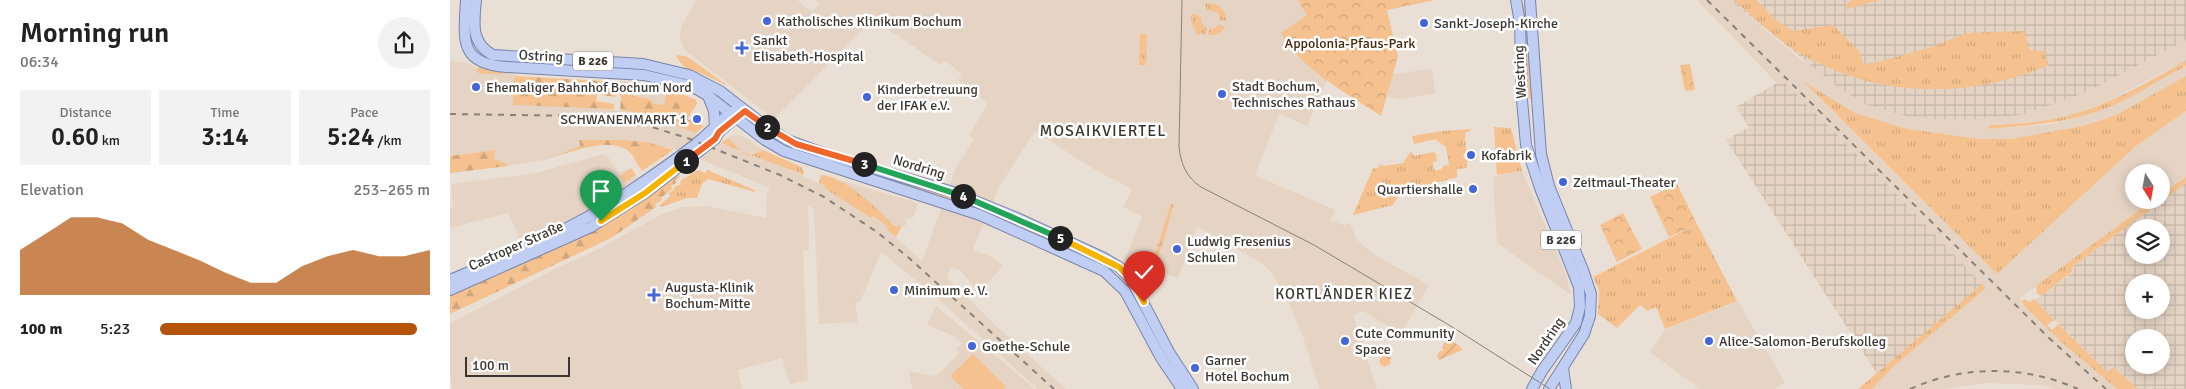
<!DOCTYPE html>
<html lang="en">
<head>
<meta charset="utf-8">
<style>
  :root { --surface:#fff; --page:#f2f2f2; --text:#222; --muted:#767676; --accent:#b45309 }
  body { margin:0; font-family:Signika,sans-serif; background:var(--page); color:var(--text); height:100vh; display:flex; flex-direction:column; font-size:19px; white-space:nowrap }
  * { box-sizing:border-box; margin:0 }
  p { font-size:16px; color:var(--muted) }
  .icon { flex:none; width:28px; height:28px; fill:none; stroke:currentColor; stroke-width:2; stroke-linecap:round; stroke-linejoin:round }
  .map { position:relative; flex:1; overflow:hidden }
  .panel { display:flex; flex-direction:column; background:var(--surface); width:450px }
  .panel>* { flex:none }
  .needle { width:32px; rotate:169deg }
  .fabs { position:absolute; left:1675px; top:164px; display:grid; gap:10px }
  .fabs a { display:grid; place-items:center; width:45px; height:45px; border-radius:50%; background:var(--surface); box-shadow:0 2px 12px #0003; font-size:25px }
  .scale { position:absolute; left:15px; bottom:12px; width:105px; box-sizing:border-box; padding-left:5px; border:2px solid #3b3632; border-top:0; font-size:14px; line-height:18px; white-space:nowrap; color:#3b3632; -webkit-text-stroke:4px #fff; paint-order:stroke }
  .pin { position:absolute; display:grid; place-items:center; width:42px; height:42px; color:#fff; margin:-51px -21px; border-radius:50% 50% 50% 0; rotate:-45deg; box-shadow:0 0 5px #0007 }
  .pin .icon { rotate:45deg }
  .km { position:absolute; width:25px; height:25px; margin:-12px; border-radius:50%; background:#222; color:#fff; font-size:14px; line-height:25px; text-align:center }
  .round { display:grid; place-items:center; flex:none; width:52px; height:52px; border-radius:26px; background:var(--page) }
  .headline { display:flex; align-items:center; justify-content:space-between; height:85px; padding:0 20px }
  h1 { font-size:28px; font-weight:600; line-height:38px }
  .figures { display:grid; grid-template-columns:repeat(3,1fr); gap:8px; height:85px; padding:5px 20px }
  .figures div { display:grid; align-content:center; border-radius:0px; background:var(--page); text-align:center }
  .figures b { font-size:25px; font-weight:600 }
  .figures small { font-size:14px; font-weight:400 }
  .figures p { font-size:14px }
  .chart { height:140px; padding:10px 20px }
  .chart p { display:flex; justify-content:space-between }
  .chart svg { width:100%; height:90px; margin-top:5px; fill:var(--accent); opacity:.7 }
  ul { padding:0 20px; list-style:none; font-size:16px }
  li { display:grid; grid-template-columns:80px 60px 1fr; align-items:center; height:38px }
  li i { height:12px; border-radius:6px; background:var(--accent) }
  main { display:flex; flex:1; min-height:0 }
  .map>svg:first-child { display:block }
  .built { fill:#e5d4c4 }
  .industrial { fill:url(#industrial-grid); fill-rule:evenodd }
  .grass { fill:url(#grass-tufts) }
  .forest { fill:url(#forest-firs) }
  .park { fill:url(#park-crowns) }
  .garden { fill:url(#garden-furrows) }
  .pitch { fill:#f4c18f }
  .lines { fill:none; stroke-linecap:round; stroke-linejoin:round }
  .major-casing { stroke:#7784ac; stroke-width:12 }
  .major { stroke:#c1cef4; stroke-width:10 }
  .tram { stroke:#88817a; stroke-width:1 }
  .rail { stroke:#88817a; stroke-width:2; stroke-dasharray:6 6; stroke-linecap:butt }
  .split-1-casing { stroke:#fff; stroke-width:10 }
  .split-2-casing { stroke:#fff; stroke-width:10 }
  .split-3-casing { stroke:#fff; stroke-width:10 }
  .split-4-casing { stroke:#fff; stroke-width:10 }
  .split-5-casing { stroke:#fff; stroke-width:10 }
  .split-6-casing { stroke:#fff; stroke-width:10 }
  .split-1 { stroke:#f5b400; stroke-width:6 }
  .split-2 { stroke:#f0652b; stroke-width:6 }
  .split-3 { stroke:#f0652b; stroke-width:6 }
  .split-4 { stroke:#22a559; stroke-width:6 }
  .split-5 { stroke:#22a559; stroke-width:6 }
  .split-6 { stroke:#f5b400; stroke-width:6 }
  .poi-dot { fill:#4665d9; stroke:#fff; stroke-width:2 }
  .labels { text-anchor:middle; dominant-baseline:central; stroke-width:5; stroke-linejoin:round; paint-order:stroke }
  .shield { fill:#fff; stroke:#767270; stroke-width:1 }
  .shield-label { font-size:12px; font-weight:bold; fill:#3b3632 }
  .poi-label { font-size:14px; fill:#3b3632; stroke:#fff; text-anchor:start }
  .park-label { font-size:14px; fill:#44290a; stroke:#fff }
  .street-label { font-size:14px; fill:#3b3632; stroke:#fff }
  .neighbourhood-label { font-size:15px; letter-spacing:1px; fill:#3b3632; stroke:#fff }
  .quarter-label { font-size:16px; letter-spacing:1px; fill:#3b3632; stroke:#fff }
</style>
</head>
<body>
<main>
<section class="panel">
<div class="headline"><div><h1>Morning run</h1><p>06:34</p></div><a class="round"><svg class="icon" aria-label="share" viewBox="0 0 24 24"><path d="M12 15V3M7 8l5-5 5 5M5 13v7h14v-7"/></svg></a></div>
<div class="figures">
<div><p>Distance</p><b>0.60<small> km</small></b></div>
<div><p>Time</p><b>3:14</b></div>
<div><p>Pace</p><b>5:24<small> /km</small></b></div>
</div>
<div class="chart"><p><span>Elevation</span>253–265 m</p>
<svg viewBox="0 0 160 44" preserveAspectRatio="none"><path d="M0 44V22L10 14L20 6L30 6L40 9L50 17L60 22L70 27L80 33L90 38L100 38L110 30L120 25L130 22L140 25L150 25L160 22V44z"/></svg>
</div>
<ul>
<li><b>100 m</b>5:23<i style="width:95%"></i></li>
</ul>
</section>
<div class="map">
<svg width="1736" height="389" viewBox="0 0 1736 389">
  <defs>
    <pattern id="industrial-grid" width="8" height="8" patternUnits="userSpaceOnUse" patternTransform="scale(1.25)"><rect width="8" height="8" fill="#e5d4c4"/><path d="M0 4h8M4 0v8" fill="none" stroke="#c5b7a9"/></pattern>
    <pattern id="grass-tufts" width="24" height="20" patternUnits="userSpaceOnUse" patternTransform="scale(1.25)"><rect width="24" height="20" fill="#f4c18f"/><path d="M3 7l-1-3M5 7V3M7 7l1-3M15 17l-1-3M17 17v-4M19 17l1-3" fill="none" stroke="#d2a67c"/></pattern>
    <pattern id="forest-firs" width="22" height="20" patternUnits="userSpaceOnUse" patternTransform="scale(1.25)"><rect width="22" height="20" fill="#f4c18f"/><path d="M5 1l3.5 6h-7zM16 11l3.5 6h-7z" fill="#d2a67c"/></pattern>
    <pattern id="park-crowns" width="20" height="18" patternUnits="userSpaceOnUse" patternTransform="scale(1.25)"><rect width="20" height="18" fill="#f4c18f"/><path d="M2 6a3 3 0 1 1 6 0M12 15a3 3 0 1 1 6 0" fill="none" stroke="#d2a67c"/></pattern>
    <pattern id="garden-furrows" width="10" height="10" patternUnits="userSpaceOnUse" patternTransform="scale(1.25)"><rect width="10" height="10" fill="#f4c18f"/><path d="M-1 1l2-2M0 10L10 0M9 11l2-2" fill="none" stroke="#d2a67c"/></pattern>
  </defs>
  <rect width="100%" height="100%" fill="#eadfd4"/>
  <!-- built -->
  <g class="built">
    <polygon points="246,0 347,0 362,12 369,4 366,0 848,0 858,15 831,33 840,49 877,80 857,126 829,114 805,175 885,210 880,221 895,225 900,223 907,240 925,255 979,285 951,334 913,311 903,315 927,389 870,389 853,337 838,301 821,272 810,262 747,226 728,278 675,259 692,217 673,207 682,189 642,168 585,131 549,187 524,246 524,251 542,257 553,266 529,292 510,270 501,267 497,278 543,323 616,389 588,389 486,297 431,252 410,302 405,303 408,322 369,324 364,209 358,206 359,250 353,251 358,380 340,384 332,358 288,370 292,389 2,389 0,374 0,323 109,267 145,251 212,214 233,207 255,206 316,218 317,192 320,188 227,150 194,142 176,140 129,140 130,146 95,160 58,166 56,163 44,159 44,150 0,156 0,61 17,63 27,68 30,66 41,71 64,72 63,102 147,107 193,114 226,125 292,152 278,138 284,135 293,136 313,150 300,156 317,160 375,186 374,188 439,227 437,230 472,261 506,168 524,139 519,135 538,103 508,80 512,74 495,61 491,65 423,19 324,119 237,52 232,45 230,37 231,27"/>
    <polygon points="1247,0 1280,0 1351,60 1486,119 1527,119 1570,115 1635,93 1736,40 1736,60 1658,101 1621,115 1594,121 1540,125 1537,129 1596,125 1641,114 1675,99 1736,66 1736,76 1666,115 1633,126 1560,139 1531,139 1457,129 1405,113 1356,84 1547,274 1686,146 1736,111 1736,177 1711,194 1711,172 1684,172 1684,200 1703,200 1570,298 1574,306 1610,341 1667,389 1604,389 1591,385 1537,383 1494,389 1422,389 1442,368 1535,288 1437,184 1335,83 1327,83"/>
    <polygon points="982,69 985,94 949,99 937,96 943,74"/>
    <polygon points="175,81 218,88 214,106 203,104 203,100 174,94"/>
    <polygon points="152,154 158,157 167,170 171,172 182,168 188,180 152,205 73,245 58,213 0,228 0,209 3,207 1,184 87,173"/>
    <polygon points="1072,171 1116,274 1121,295 1047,243 1043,177"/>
    <polygon points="389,180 468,203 463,218 455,219 456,226 444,226 436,217"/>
    <polygon points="1288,301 1335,383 1324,389 1250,389 1200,352 1215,330"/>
    <polygon points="486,306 583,387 582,389 462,389 459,371 482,376 489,373 510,352 506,350 512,343 506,337 477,325"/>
  </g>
  <!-- industrial -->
  <g class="industrial">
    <polygon points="1280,0 1736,0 1736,40 1635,93 1570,115 1527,119 1486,119 1456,116 1418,105 1393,91"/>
    <polygon points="1327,83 1335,83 1437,184 1532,284 1427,374 1276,140 1299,127 1286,107"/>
    <path d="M1736 183V389H1688L1663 367 1657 373 1585 300 1623 272 1621 268ZM1684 228H1711V255H1684ZM1684 282H1711V310H1684ZM1684 338H1711V365H1684Z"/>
  </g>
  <!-- grass -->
  <g class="grass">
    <path d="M1284 0H1306L1327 21 1344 31 1383 25 1410 52 1413 64 1428 62 1482 47 1517 33 1574 31 1580 50 1594 51 1599 65C1521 99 1431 98 1356 57 1333 45 1304 18 1284 0Z"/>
    <polygon points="1401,0 1430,0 1397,9 1396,5"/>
    <path d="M755 4C767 2 775 8 777 21L770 20 768 13 757 10Z"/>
    <polygon points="1076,4 1082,98 1078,99 1072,5"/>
    <path d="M742 13 751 17 752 24 757 28 755 35 750 33 749 36C743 29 740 23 742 13Z"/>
    <path d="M769 24 775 27C771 33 766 36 759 35V29L765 28Z"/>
    <polygon points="690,34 697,34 696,65 689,65"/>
    <path d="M229 55 238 57 278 86 248 72 246 74C237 70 231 65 226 56Z"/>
    <path d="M1736 60V66C1705 82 1673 104 1640 114 1606 124 1572 126 1537 129L1540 125C1567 123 1594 123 1620 115 1661 104 1700 81 1736 60Z"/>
    <polygon points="30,66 41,71 52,72 52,74 30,74 26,71"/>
    <polygon points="1736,76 1736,111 1686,146 1547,274 1354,82 1405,113 1457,129 1531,139 1560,139 1633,126 1666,115"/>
    <polygon points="1044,127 1061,128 1072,171 1047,175"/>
    <polygon points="1023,129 1015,133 1016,153 1013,154 1014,158 1017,161 1017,168 1007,169 1007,177 950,193 943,205 903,215 923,168 927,169 930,164 935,166 953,163 961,151 964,156 983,152 986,154 987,161 983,162 984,169 986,171 993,168 993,166 999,165 996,147 985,139 964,144 962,136 993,131"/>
    <path d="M278 138 292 152 299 156 313 150 351 167 354 172 353 175C326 163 299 156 271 143Z"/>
    <polygon points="201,143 223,150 192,171 186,162"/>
    <path d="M382 162C422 174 461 183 500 195L499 199Z"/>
    <polygon points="181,168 186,175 174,182 170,176"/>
    <polygon points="248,170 255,173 257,170 305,190 305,192 258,179 252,184 247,198 237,198 211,207 210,205 220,196 219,193 224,190 224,187 231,184 230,181"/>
    <path d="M371 175C391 174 431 211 444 226H452L446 237 437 230 438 227 423 216 421 218 374 188 375 186 369 183Z"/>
    <polygon points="1736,177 1736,183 1621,268 1623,271 1591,296 1587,293 1586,286 1703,200 1711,200 1711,194"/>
    <path d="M721 203 724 204C716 228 712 259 694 279L689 274 706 251Z"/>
    <path d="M534 210 573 227 582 229 666 269 664 271C640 255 610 244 583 235 566 230 549 220 533 212Z"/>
    <polygon points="1247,224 1287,301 1215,329 1206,307 1197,311 1190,305 1167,328 1148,314 1149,290 1143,277"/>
    <polygon points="1532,284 1536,288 1442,368 1422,389 1408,389"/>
    <polygon points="1574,299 1580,302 1584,299 1604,320 1597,325 1602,330 1608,324 1657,372 1663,367 1688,389 1667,389 1610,341 1574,306 1572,301"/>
  </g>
  <!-- forest -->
  <g class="forest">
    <polygon points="64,76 169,82 165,97 147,94 146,101 164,104 164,109 63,105"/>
    <polygon points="171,82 175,82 175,94 203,100 203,104 214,105 218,88 246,100 247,104 237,119 254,126 246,133 193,114 170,110 171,97 168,91"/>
    <path d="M129 140H176L201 143 186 162C175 129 118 153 95 160L130 146Z"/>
    <polygon points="45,150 44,159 56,163 58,166 0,173 0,156"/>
    <polygon points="229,175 230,177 225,180 226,183 221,186 222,189 211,198 212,200 205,204 206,207 161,238 0,314 0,296 131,237 166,218"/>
    <polygon points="933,351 935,355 941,358 940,364 934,367 930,364 929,360 932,356 929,353"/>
  </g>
  <!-- park -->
  <g class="park">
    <path d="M848 0H985L937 10 948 56 931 116C898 94 849 68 831 33L857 15Z"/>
    <polygon points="1240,64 1245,90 1235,91 1230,65"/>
    <polygon points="1227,184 1247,224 1219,237 1200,197"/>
    <polygon points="1173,213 1192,249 1167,262 1150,225"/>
  </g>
  <!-- garden -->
  <polygon class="garden" points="998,338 1011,347 1012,350 989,360 987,355 990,351 993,351 992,347"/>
  <!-- pitch -->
  <polygon class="pitch" points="523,354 556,387 554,389 513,389 500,376"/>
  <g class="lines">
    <defs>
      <g id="major">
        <path d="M16 0C14 39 8 64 57 67L194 75 241 86 257 95 315 140 334 151 530 215 654 271 675 291 711 358 732 389"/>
        <path d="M26 0C24 22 20 43 43 55L193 64 239 75 270 91 310 122 337 140 381 156 503 192 567 218 654 258 669 267 681 279 719 352 743 389"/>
        <polyline points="1066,0 1070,23 1072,100 1076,145 1090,188 1129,287 1130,307 1126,323 1092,371 1082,389"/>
        <polyline points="1080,0 1091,154 1099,186 1133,270 1141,294 1140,316 1134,334 1099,389"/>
        <polyline points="258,96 264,111 265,127"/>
        <path d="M0 280C59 255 120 231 174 195 199 178 225 161 248 142 262 131 271 118 286 110"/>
        <polyline points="0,290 141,227 195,193 265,139 269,132 290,114"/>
        <polyline points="1113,368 1116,389"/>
      </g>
    </defs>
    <!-- major casing -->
    <use href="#major" class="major-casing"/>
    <!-- major -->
    <use href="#major" class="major"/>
    <!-- tram -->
    <path class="tram" d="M732 0 729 147C731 164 736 177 751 187L864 245 999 325 1100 389"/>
    <!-- rail -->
    <g class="rail">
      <polyline points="1257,0 1599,338 1656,389"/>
      <polyline points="0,114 134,116 186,122 240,139 330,175 374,197 427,232 459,258 604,389"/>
      <path d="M1460 389C1514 365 1574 365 1628 389"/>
    </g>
  </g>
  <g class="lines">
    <defs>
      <polyline id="split-1" points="151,221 195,193 236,161"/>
      <polyline id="split-2" points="236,161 265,139 269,132 295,111 317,127"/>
      <polyline id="split-3" points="317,127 346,144 414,164"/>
      <polyline id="split-4" points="414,164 513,196"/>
      <polyline id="split-5" points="513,196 610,238"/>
      <polyline id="split-6" points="610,238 669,267 681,279 694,302"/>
    </defs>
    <!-- split-1 casing -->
    <use href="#split-1" class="split-1-casing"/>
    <!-- split-2 casing -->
    <use href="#split-2" class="split-2-casing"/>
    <!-- split-3 casing -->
    <use href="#split-3" class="split-3-casing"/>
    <!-- split-4 casing -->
    <use href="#split-4" class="split-4-casing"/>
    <!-- split-5 casing -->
    <use href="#split-5" class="split-5-casing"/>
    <!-- split-6 casing -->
    <use href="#split-6" class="split-6-casing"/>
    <!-- split-1 -->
    <use href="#split-1" class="split-1"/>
    <!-- split-2 -->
    <use href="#split-2" class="split-2"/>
    <!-- split-3 -->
    <use href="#split-3" class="split-3"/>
    <!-- split-4 -->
    <use href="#split-4" class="split-4"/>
    <!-- split-5 -->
    <use href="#split-5" class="split-5"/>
    <!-- split-6 -->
    <use href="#split-6" class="split-6"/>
  </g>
  <!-- markers -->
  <g class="poi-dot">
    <circle cx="317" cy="21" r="5"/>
    <circle cx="974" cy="23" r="5"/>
    <path d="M289.5 40.5h5v5h5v5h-5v5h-5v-5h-5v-5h5z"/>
    <circle cx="26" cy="87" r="5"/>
    <circle cx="772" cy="94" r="5"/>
    <circle cx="417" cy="97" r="5"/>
    <circle cx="247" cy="119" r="5"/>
    <circle cx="1021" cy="155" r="5"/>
    <circle cx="1113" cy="182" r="5"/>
    <circle cx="1023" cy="189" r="5"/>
    <circle cx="727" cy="249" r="5"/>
    <circle cx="444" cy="290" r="5"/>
    <path d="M201.5 287.5h5v5h5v5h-5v5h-5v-5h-5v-5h5z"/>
    <circle cx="895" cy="341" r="5"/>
    <circle cx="1259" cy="341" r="5"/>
    <circle cx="522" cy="346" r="5"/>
    <circle cx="745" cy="368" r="5"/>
  </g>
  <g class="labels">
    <!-- shield labels -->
    <g class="shield">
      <rect x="123" y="51.5" width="40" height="19" rx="4"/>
      <rect x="1091" y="230.5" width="40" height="19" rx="4"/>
    </g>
    <g class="shield-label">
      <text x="143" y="61">B 226</text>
      <text x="1111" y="240">B 226</text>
    </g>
    <!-- poi labels -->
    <g class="poi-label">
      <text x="327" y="21">Katholisches Klinikum Bochum</text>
      <text x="984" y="23">Sankt-Joseph-Kirche</text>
      <text x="303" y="40">Sankt<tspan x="303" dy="16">Elisabeth-Hospital</tspan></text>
      <text x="782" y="86">Stadt Bochum,<tspan x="782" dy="16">Technisches Rathaus</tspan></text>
      <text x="36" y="87">Ehemaliger Bahnhof Bochum Nord</text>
      <text x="427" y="89">Kinderbetreuung<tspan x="427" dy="16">der IFAK e.V.</tspan></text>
      <text x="237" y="119" text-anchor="end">SCHWANENMARKT 1</text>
      <text x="1031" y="155">Kofabrik</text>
      <text x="1123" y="182">Zeitmaul-Theater</text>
      <text x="1013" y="189" text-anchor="end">Quartiershalle</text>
      <text x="737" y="241">Ludwig Fresenius<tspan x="737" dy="16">Schulen</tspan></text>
      <text x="215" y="287">Augusta-Klinik<tspan x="215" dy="16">Bochum-Mitte</tspan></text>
      <text x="454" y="290">Minimum e. V.</text>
      <text x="905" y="333">Cute Community<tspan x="905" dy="16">Space</tspan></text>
      <text x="1269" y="341">Alice-Salomon-Berufskolleg</text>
      <text x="532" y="346">Goethe-Schule</text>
      <text x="755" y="360">Garner<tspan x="755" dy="16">Hotel Bochum</tspan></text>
    </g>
    <!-- park labels -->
    <g class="park-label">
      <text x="900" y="43">Appolonia-Pfaus-Park</text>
    </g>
    <!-- street labels -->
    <g class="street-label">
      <text transform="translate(91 56) rotate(3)">Ostring</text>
      <text transform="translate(1070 72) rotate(-93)">Westring</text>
      <text transform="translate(469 167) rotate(17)">Nordring</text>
      <text transform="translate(66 246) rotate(-24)">Castroper Straße</text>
      <text transform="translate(1096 341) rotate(-56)">Nordring</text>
    </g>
    <!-- neighbourhood labels -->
    <g class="neighbourhood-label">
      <text x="894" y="294">KORTLÄNDER KIEZ</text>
    </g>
    <!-- quarter labels -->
    <g class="quarter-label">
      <text x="653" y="131">MOSAIKVIERTEL</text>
    </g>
  </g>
</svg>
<div class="fabs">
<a><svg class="needle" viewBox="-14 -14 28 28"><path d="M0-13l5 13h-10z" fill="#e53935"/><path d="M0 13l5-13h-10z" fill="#767676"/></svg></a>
<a><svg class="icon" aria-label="layers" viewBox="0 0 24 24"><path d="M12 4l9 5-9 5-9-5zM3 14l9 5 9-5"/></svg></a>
<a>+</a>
<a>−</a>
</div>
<div class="scale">100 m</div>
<div class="pin" style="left:151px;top:221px;background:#1e9e55"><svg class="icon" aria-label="arrive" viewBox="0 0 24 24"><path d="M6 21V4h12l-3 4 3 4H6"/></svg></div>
<div class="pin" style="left:694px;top:302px;background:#d93025"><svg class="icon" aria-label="check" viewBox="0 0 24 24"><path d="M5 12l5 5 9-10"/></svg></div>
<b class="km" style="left:236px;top:161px">1</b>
<b class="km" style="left:317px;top:127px">2</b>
<b class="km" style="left:414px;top:164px">3</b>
<b class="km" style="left:513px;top:196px">4</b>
<b class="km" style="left:610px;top:238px">5</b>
</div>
</main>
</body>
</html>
